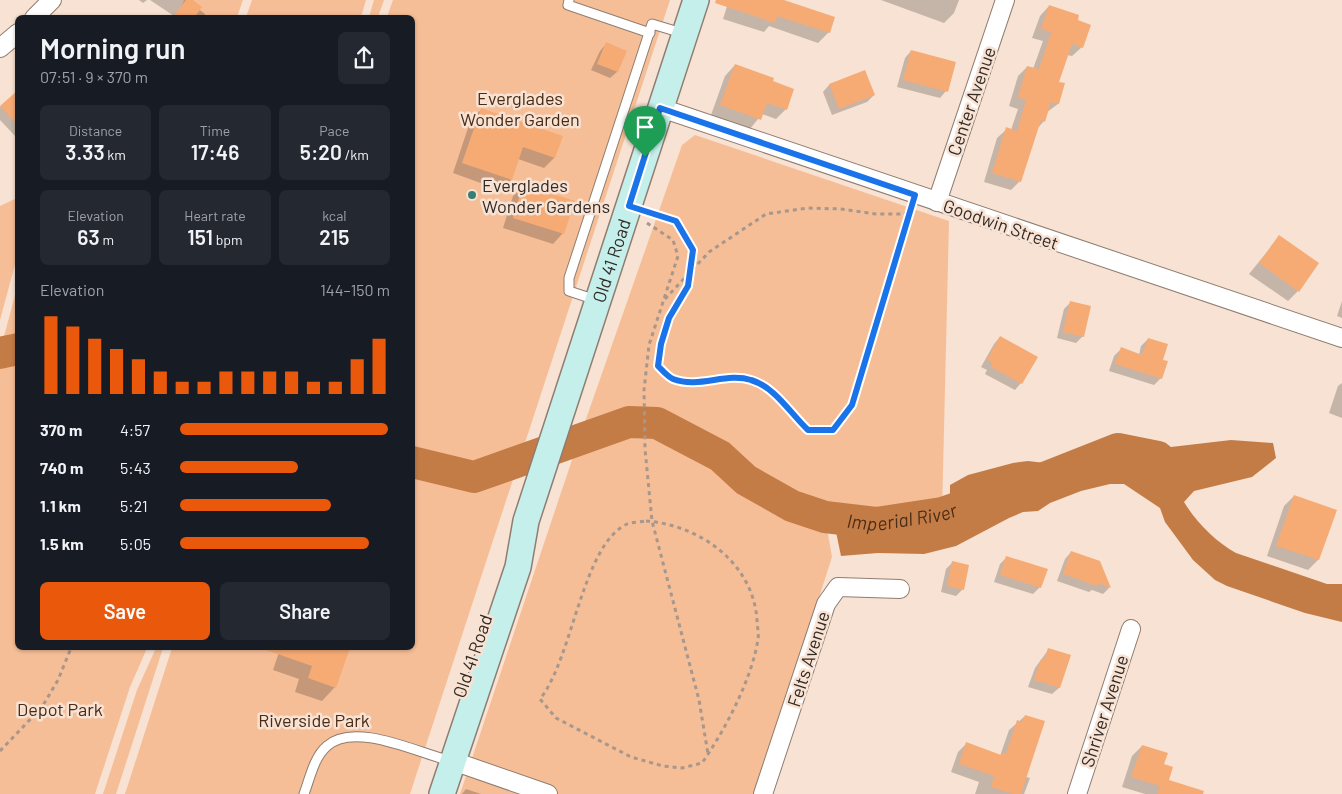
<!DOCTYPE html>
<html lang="en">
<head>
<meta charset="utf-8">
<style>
  :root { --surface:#171b24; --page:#242831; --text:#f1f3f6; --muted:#9ea1a6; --accent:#ea580c }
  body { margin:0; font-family:Barlow,sans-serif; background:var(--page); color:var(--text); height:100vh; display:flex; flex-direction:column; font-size:19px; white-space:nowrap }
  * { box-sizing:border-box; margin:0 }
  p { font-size:16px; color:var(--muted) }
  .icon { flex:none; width:28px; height:28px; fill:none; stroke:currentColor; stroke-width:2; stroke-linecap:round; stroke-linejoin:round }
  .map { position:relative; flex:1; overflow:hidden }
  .side { position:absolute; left:15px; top:15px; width:400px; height:635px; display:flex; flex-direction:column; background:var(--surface); border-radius:8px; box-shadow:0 1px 4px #0004 }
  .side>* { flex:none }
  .pin { position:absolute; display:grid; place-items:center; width:42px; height:42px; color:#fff; margin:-51px -21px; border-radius:50% 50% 50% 0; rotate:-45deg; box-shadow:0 0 5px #0007 }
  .pin .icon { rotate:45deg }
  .round { display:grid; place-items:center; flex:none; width:52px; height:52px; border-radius:8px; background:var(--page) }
  .head { display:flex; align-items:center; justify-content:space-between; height:85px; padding:0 25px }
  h1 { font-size:28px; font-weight:600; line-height:38px }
  .stats { display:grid; grid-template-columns:repeat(3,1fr); gap:8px; height:85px; padding:5px 25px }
  .stats div { display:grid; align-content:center; border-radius:8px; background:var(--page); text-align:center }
  .stats b { font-size:21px; font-weight:600 }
  .stats small { font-size:14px; font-weight:400 }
  .stats p { font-size:14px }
  .chart { height:140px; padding:10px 25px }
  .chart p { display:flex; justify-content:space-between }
  .chart svg { width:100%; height:90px; margin-top:5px; stroke:var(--accent); stroke-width:6 }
  .cta { display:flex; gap:10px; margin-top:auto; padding:10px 25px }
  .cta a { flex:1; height:58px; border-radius:8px; background:var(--accent); color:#fff; font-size:20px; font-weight:600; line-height:58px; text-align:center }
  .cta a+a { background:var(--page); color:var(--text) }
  ul { padding:0 25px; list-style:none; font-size:16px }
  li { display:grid; grid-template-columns:80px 60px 1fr; align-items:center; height:38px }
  li i { height:12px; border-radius:6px; background:var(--accent) }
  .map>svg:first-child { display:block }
  .green { fill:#f6be97 }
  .water { fill:#c47c47 }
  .shadow { fill:#0003 }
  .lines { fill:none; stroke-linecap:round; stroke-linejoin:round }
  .river { stroke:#c47c47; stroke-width:32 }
  .building { fill:#f6ab75 }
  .lane-casing { stroke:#907d70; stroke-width:11 }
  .street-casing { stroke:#907d70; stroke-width:20 }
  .secondary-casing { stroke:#907d70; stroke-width:28 }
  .path { stroke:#a7978c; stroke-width:3; stroke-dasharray:4 4; stroke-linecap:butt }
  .lane { stroke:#fff; stroke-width:9 }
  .street { stroke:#fff; stroke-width:18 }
  .secondary { stroke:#c5efeb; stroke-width:25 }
  .route-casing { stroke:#fff; stroke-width:10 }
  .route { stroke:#1a73e8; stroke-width:6 }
  .poi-dot { fill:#387e76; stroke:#f7e2d3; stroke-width:2 }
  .labels { text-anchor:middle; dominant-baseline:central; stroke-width:5; stroke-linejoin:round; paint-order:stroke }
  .park-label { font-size:18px; fill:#492b14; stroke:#f7e2d3 }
  .street-label { font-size:18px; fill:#322a25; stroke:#f7e2d3 }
  .poi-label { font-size:18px; fill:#322a25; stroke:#f7e2d3; text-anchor:start }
  .water-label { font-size:19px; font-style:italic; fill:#4b2d16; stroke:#f7e2d3 }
</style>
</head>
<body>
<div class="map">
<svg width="1342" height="794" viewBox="0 0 1342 794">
  <rect width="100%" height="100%" fill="#f7e2d3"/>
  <!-- green -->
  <g class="green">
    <polygon points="184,0 243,0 237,17 177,18"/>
    <polygon points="252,0 366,0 361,17 246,17"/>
    <polygon points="374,0 384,0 378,17 369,17"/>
    <polygon points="393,0 670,0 410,794 125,794 172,648 412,648 412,18 387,17"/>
    <polygon points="695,135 949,221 942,513 876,523 825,517 832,557 756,794 460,794 579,439 682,145"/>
    <polygon points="17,198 17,257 0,320 0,206"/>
    <polygon points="17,288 18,648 147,648 130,687 95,794 0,794 0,351"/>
    <polygon points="156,648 163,648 116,794 103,794 137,690"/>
  </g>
  <!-- water -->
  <path class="water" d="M1231 440 1273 443 1276 458 1252 477 1194 491 1184 502C1196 522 1216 542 1236 553L1327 584H1342V622L1305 613 1227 586 1215 580 1193 560 1165 522 1160 508 1124 484H1110L1081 491 1050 503 1038 511 1023 512 1009 518 956 546 924 554 878 553 841 556 835 527 877 532 945 521 950 515V485L968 475 1013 463 1028 461 1070 466 1085 464 1140 444 1156 441 1171 447Z"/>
  <!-- shadow -->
  <g class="shadow">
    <polygon points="139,0 147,0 143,3"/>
    <polygon points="150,0 187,0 205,14 203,18 172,18 174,16"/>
    <polygon points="729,0 780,0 829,32 818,43 769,26 764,32 723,19"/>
    <polygon points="881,0 959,0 954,13 944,23"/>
    <polygon points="1049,6 1076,21 1082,47 1072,56 1067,55 1057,82 1058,104 1047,112 1044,121 1037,129 1020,181 1011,190 984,182 997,138 1007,129 1011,130 1018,109 1009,106 1018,76 1027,67 1033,69 1043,41 1032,38 1040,16"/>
    <polygon points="606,44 625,52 617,72 610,78 591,70 600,51"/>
    <polygon points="911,51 946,91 940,98 897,87 905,58"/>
    <polygon points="735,65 771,82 786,109 776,119 762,114 750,129 711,115 725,76"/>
    <polygon points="829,85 874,95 867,102 832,115 823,92"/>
    <polygon points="17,92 18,134 15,136 0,120 0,107"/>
    <polygon points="482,109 562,137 554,158 544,168 518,159 511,180 500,190 453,173 471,119"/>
    <polygon points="524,186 563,233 553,244 503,228 513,196"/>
    <polygon points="1279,237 1298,291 1288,301 1249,274"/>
    <polygon points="1342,301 1342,318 1337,316"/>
    <polygon points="1071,302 1083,336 1076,343 1057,338 1064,309"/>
    <polygon points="1000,337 1021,383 1015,390 985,374 987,370 981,367 994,344"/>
    <polygon points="1148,339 1161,360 1161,378 1154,385 1109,371 1114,356 1121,349 1139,355 1141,346"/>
    <polygon points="1342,383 1342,418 1329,413 1338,386"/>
    <polygon points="1294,496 1335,511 1318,560 1308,570 1267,556 1284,506"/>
    <polygon points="1071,552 1099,562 1109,588 1103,594 1092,590 1089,592 1057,581 1065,559"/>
    <polygon points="1007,557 1040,587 1033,594 994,582 1000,564"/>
    <polygon points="953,562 963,589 956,596 941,592 946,569"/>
    <polygon points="284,648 349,648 335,687 322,701 295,692 299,679 273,670 279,652"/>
    <polygon points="1049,649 1069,656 1059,688 1052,694 1028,687 1035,668"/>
    <polygon points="1025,716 1026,777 1030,778 1024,794 975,794 979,782 951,772 958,752 966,744 1000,756 1009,730"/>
    <polygon points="1142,746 1162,765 1171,794 1145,794 1122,787 1132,756"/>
    <polygon points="466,789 481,794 462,794"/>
  </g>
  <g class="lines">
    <!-- river -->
    <g class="river">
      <polyline points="0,353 18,349"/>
      <path id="s1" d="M412 462 474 477 629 422 657 423 720 456 746 480 792 506 825 517 876 523 942 513 991 496"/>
      <polyline points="1042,479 1118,449 1158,457 1164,463"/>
    </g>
  </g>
  <!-- building -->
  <g class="building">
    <polygon points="186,0 193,0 202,7 194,18 172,18"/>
    <polygon points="716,0 784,0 835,17 830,33 777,16 775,23 715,3"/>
    <polygon points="1049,5 1079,15 1078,20 1091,25 1083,48 1072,44 1059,82 1065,83 1059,104 1051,102 1045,122 1041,120 1021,182 992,173 1006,127 1017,131 1026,100 1018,97 1027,66 1039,69 1051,32 1041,29"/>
    <polygon points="606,42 627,51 618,72 597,64"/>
    <polygon points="911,50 956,62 948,92 903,80"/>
    <polygon points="735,64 774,78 773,81 794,89 787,110 767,103 761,120 720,105"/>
    <polygon points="865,70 875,95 839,109 829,84"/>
    <polygon points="18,90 18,125 0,106"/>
    <polygon points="481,108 563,136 555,158 523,147 512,180 462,163"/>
    <polygon points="523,184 575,201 564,234 513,218"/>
    <polygon points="1279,235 1319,263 1299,292 1259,263"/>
    <polygon points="1070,301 1091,306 1084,337 1063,332"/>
    <polygon points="1000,336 1038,357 1022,384 991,367 993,363 987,360"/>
    <polygon points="1148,338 1168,344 1163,360 1168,361 1162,379 1115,364 1121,347 1142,355"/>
    <polygon points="1294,495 1337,510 1319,560 1276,546"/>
    <polygon points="1071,551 1100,561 1111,588 1098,583 1097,586 1063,574"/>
    <polygon points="1006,556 1048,569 1041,588 1000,575"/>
    <polygon points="952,561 969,565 964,590 947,586"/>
    <polygon points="267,648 350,648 336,688 308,678 312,666 266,650"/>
    <polygon points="1048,648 1071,655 1060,688 1034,680 1041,659 1044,660"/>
    <polygon points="1025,715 1045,721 1021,794 1013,794 991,787 994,776 959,764 966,742 1001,755 1002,752 1006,754 1017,720 1022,722"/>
    <polygon points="1142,745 1168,753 1164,764 1173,767 1169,780 1204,791 1203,794 1157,794 1160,786 1131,777"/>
  </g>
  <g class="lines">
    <defs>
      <g id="lane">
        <polyline points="569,0 568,5 650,33"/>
        <polyline points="596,300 569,291 569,278 652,24 682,33"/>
        <path d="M304 794C310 778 314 757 327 746 354 721 418 753 451 761"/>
      </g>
      <g id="street">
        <polyline points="34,18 52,0"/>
        <polyline points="0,48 18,33"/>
        <polyline points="661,108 1342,338"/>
        <polyline points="937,202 1005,0"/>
        <polyline points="453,761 548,794"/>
        <polyline points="763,794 826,604 838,587 900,589"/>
        <polyline points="1077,794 1131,629"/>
      </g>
      <g id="secondary">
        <path id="s2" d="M442 794 518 567 526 521 696 0"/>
      </g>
    </defs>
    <!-- lane casing -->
    <use href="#lane" class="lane-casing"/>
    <!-- street casing -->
    <use href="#street" class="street-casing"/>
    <!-- secondary casing -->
    <use href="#secondary" class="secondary-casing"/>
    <!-- path -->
    <g class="path">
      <path d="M649 212 676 221 693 250 688 286 669 318 661 344 658 366C662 370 668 377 673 379 699 389 726 372 751 380 775 387 790 413 808 430H833L852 405 911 210"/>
      <polyline points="647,223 673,240 678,256 649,345 644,390 645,449 652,521 699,700 708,754"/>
      <polyline points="665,299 709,252 766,214 808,208 841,209 876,214 903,214 911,211"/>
      <path d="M646 521C700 525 753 563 757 620 757 626 759 633 758 639 752 679 725 730 702 763L682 768 663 766 631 757 556 718 540 699C573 658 582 545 627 524 632 522 640 522 646 521Z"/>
      <polyline points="0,751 42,707 58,680 71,648"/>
    </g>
    <!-- lane -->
    <use href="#lane" class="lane"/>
    <!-- street -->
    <use href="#street" class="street"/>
    <!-- secondary -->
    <use href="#secondary" class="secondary"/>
  </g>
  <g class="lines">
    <defs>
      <path id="route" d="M660 108 915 195 852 405 833 430H808C790 413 775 387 751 380 726 372 699 389 673 379 668 377 662 370 658 366L661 344 669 318 688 286 693 250 676 221 629 206Z"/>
    </defs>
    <!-- route casing -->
    <use href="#route" class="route-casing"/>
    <!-- route -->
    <use href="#route" class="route"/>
  </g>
  <!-- markers -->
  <circle class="poi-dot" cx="472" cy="195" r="5"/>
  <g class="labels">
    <!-- park labels -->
    <g class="park-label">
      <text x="520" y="98">Everglades<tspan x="520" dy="21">Wonder Garden</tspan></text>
      <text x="60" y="709">Depot Park</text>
      <text x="314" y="720">Riverside Park</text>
    </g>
    <!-- street labels -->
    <g class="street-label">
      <text transform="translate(971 101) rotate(-71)">Center Avenue</text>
      <text transform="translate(1001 224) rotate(19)">Goodwin Street</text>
      <text stroke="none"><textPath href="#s2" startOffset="560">Old 41 Road</textPath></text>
      <text transform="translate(472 656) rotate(-71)">Old 41 Road</text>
      <text transform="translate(808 659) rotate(-72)">Felts Avenue</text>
      <text transform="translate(1104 711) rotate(-72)">Shriver Avenue</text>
    </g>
    <!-- poi labels -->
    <g class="poi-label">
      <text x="482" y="185">Everglades<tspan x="482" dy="21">Wonder Gardens</tspan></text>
    </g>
    <!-- water labels -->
    <g class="water-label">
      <text stroke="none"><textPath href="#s1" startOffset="528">Imperial River</textPath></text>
    </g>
  </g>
</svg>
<div class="pin" style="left:645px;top:157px;background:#1e9e55"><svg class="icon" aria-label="arrive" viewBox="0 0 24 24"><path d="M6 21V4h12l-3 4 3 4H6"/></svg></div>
<section class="side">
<div class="head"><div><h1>Morning run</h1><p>07:51 · 9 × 370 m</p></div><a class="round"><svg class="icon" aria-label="share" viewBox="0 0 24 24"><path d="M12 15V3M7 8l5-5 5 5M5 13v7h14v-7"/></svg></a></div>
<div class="stats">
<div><p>Distance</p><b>3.33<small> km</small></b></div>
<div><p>Time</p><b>17:46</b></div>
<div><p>Pace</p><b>5:20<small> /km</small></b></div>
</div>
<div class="stats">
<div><p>Elevation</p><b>63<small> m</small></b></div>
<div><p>Heart rate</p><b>151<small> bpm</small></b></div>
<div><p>kcal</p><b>215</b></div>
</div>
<div class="chart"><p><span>Elevation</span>144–150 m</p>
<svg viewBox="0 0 160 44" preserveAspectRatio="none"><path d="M5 44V6M15 44V11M25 44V17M35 44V22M45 44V27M55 44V33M65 44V38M75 44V38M85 44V33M95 44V33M105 44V33M115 44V33M125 44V38M135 44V38M145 44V27M155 44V17"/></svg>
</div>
<ul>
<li><b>370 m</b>4:57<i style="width:99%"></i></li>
<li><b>740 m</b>5:43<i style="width:56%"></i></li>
<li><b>1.1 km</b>5:21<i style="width:72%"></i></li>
<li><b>1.5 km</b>5:05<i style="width:90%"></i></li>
</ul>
<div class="cta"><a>Save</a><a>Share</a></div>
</section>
</div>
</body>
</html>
